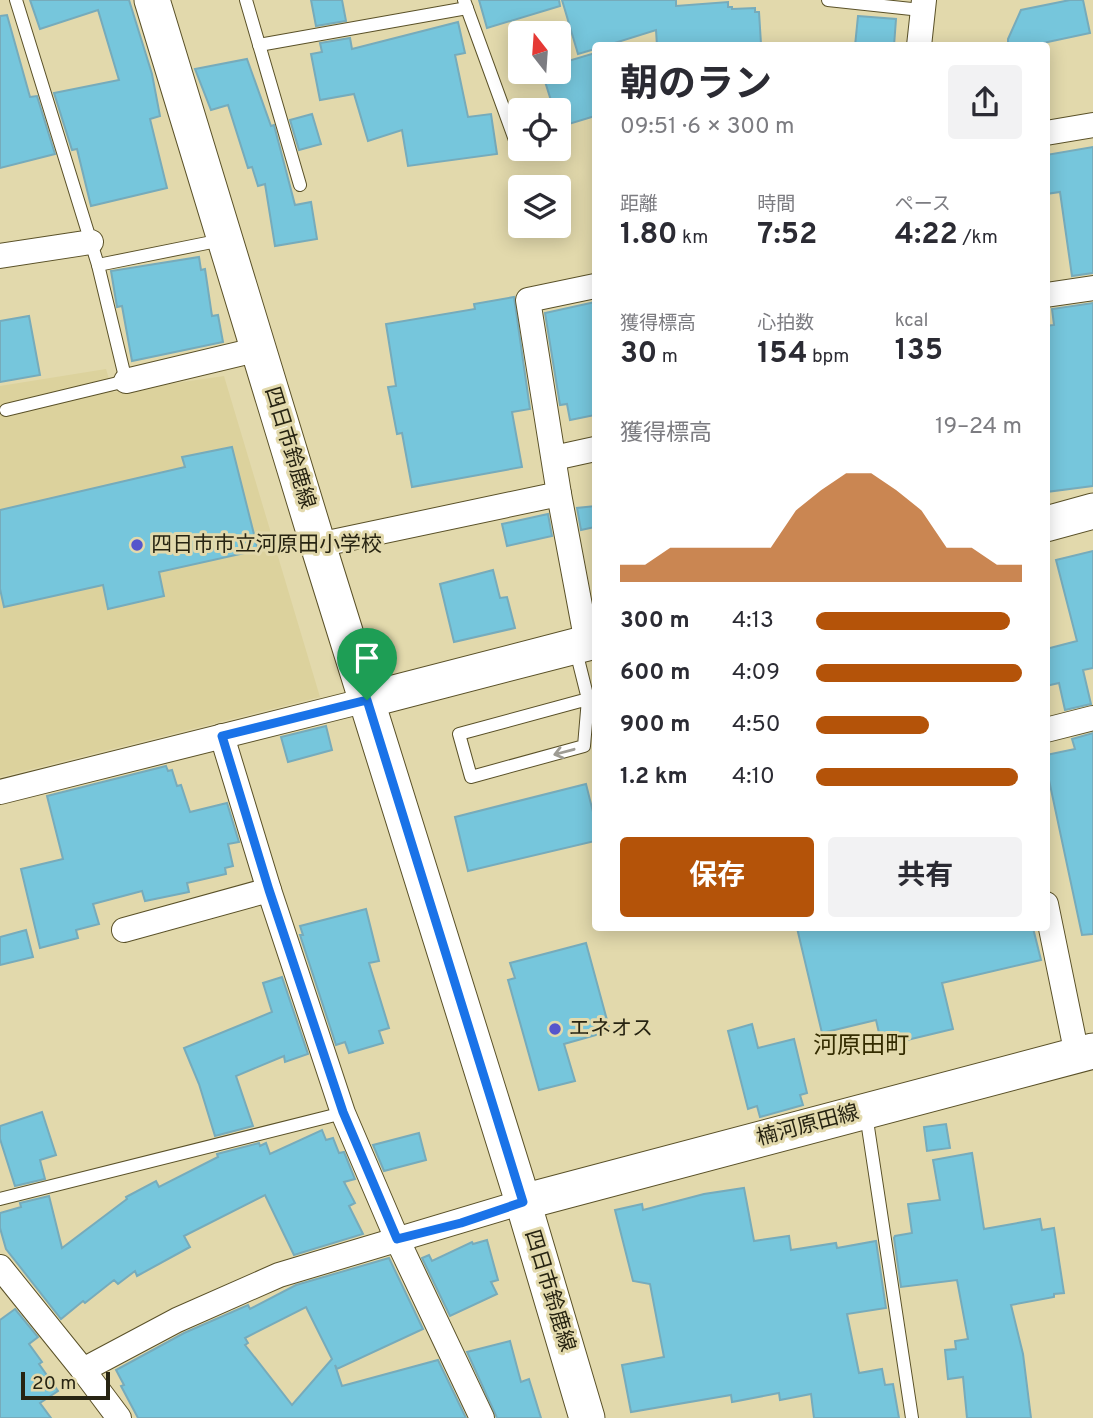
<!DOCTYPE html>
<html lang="ja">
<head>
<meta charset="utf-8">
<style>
  :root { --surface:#fff; --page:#f2f2f3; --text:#2b2b33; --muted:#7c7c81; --accent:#b45309 }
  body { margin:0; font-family:Overpass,"Noto Sans JP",sans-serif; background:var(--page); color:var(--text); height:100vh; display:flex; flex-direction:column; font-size:26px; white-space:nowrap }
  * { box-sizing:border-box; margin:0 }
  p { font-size:23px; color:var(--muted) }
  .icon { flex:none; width:38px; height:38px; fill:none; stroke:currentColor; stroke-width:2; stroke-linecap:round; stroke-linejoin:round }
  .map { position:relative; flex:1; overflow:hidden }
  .panel { position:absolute; left:592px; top:42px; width:458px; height:889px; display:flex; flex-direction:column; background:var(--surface); border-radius:7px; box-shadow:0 4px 18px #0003 }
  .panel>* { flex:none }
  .needle { width:46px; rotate:343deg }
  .fabs { position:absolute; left:508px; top:21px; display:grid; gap:14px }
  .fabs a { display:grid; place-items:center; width:63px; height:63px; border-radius:7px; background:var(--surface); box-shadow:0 4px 18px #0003; font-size:35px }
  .scale { position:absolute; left:21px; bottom:18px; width:89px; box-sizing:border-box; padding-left:7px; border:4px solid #272412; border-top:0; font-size:19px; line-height:24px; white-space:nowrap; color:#272412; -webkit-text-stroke:5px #e2d9ac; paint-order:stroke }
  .pin { position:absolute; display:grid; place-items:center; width:60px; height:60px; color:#fff; margin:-72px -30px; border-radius:50% 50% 50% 0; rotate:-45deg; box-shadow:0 0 7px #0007 }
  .pin .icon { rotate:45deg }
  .round { display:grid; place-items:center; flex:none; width:74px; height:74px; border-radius:7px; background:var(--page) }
  .head { display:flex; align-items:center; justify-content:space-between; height:119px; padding:0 28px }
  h1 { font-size:38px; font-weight:700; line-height:52px }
  .stats { display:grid; grid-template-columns:repeat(3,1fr); gap:10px; height:119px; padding:7px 28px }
  .stats div { display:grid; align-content:center }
  .stats b { font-size:30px; font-weight:700 }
  .stats small { font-size:19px; font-weight:400 }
  .stats p { font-size:19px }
  .chart { height:196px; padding:14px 28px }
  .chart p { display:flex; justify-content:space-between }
  .chart svg { width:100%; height:126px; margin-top:7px; fill:var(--accent); opacity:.7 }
  .primary-button { display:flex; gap:14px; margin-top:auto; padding:14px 28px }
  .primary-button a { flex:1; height:80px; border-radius:7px; background:var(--accent); color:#fff; font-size:28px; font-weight:700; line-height:80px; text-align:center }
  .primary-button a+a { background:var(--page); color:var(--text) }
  ul { padding:0 28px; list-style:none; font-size:23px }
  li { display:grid; grid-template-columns:112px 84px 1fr; align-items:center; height:52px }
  li i { height:18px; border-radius:9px; background:var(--accent) }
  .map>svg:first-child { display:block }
  .built { fill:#dcd29d }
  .building { fill:#76c6dc; stroke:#76abbb; stroke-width:2; fill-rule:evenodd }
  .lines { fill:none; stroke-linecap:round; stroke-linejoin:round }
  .lane-casing { stroke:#5a5128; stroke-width:14 }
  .street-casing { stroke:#5a5128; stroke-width:26 }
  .secondary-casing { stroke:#5a5128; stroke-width:37 }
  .lane { stroke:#fff; stroke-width:12 }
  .street { stroke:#fff; stroke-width:24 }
  .secondary { stroke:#fff; stroke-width:35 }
  .oneway { stroke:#9e9c94 }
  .route-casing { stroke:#fff; stroke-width:14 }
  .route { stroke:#1a73e8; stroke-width:9 }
  .poi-dot { fill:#55c; stroke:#e2d9ac; stroke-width:2.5 }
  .labels { text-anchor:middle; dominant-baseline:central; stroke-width:6; stroke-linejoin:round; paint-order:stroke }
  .street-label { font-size:21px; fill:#272412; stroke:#e2d9ac }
  .poi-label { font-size:21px; fill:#272412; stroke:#e2d9ac; text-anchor:start }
  .quarter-label { font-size:24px; fill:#342c00; stroke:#e2d9ac }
</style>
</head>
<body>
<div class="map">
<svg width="1093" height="1418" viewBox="0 0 1093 1418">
  <rect width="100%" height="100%" fill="#e2d9ac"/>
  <!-- built -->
  <polygon class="built" points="106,369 113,392 224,376 320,697 0,777 0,386"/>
  <!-- building -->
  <g class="building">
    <polygon points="30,0 129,0 152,74 160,116 150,119 167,188 91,206 77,149 72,150 54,93 119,80 98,10 40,29"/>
    <polygon points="311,0 342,0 346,21 316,26"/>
    <polygon points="479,0 559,0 560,6 487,28"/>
    <polygon points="562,0 676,0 676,6 728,2 728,7 732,7 732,9 755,8 755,12 759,12 761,44 657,46 656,30 605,46 595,46 595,49 578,54"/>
    <polygon points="1070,0 1083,0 1090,33 1029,46 1008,46 1008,39 1021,10"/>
    <polygon points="7,15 30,97 37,96 55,154 0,168 0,16"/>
    <polygon points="858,16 896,19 894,46 855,46"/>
    <polygon points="458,22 465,53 455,55 468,117 491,114 497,154 408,166 402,130 368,141 354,94 320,100 311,54 322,52 320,43 350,38 352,49"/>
    <polygon points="595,53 595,116 559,127 558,110 554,110 542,72 558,72 558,64"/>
    <polygon points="247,59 271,126 274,125 295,205 311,202 317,239 275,246 265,184 258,186 252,167 248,168 228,105 211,110 195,69"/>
    <polygon points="312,114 321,144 299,150 290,120"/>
    <polygon points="1093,147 1093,273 1072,276 1060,192 1046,194 1046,155"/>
    <polygon points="199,257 201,270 205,269 212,316 218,315 223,342 132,361 122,306 117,307 111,271"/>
    <polygon points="514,297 530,409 512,412 522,467 412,487 402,433 397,434 388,387 396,386 386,324 475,309 474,304"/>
    <polygon points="595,302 595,415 570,420 567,404 560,405 545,313"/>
    <polygon points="1093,303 1093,486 1046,492 1046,326 1054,325 1052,309"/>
    <polygon points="29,316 40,375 0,382 0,321"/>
    <polygon points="232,447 258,550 159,572 164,596 108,609 103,585 4,607 0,589 0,510 185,467 182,457"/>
    <polygon points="595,506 595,527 581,530 577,508"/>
    <polygon points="548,514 552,536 507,546 502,524"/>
    <polygon points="1093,551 1093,668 1083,670 1091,704 1065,710 1059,683 1046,686 1046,649 1077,641 1056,560"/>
    <polygon points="493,570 500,598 507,597 515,628 454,642 440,584"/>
    <polygon points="326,726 332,750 288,762 281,737"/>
    <polygon points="1093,733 1093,934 1082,935 1046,766 1046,755 1075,749 1072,739"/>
    <polygon points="166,766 168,771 172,770 177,786 181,785 190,812 227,803 239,842 228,844 233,866 225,868 226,874 187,883 189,892 145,901 142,891 93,904 99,924 76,930 78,938 40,948 21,869 63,859 47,796"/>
    <polygon points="586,784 595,820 595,841 468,871 455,817"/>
    <polygon points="366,909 379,961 369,963 389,1028 379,1031 383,1043 349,1053 345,1042 336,1045 300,935 303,935 300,926"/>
    <polygon points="797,928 1033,928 1041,960 942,983 953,1029 882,1046 876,1020 822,1033"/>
    <polygon points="26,930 33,957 0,965 0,937"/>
    <polygon points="586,943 610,1031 564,1044 575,1081 539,1090 508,980 515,978 510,963"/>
    <polygon points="282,977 308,1054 285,1062 284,1056 236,1076 253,1126 215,1136 199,1084 184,1048 272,1012 263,983"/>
    <polygon points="752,1024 758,1048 794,1039 807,1093 800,1095 803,1105 760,1117 757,1106 748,1109 728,1031"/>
    <polygon points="42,1112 56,1155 40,1160 45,1179 15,1186 0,1139 0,1126"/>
    <polygon points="946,1124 950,1148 927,1151 924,1127"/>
    <polygon points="322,1130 326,1140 333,1138 339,1153 344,1152 355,1179 344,1182 355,1203 349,1206 363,1234 294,1255 265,1195 184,1236 190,1247 137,1276 135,1271 118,1284 114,1280 85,1303 83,1301 61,1319 6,1249 0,1228 0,1213 21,1207 20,1203 49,1196 62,1248 127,1199 126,1197 156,1181 159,1187 218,1157 217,1154 259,1143 260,1146 266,1143 270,1154"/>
    <polygon points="419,1133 426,1160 384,1171 373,1145"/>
    <polygon points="972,1153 984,1229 1040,1219 1042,1230 1054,1228 1064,1293 1054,1294 1054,1297 1011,1305 1023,1354 1031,1418 967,1418 963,1377 948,1379 945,1350 956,1349 955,1341 968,1339 957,1280 901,1287 894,1238 895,1236 912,1233 908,1204 940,1200 933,1160"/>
    <polygon points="744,1188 754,1241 789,1236 791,1250 836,1243 837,1248 876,1241 886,1308 847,1314 859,1373 882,1369 885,1385 893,1384 899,1418 814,1418 811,1394 780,1400 779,1393 732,1402 731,1395 631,1412 622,1365 664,1357 650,1284 633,1281 615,1210 642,1204 643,1210 704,1194"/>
    <polygon points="487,1240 498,1280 491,1282 497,1294 450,1316 422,1258 429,1255 432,1261 472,1242 473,1244"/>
    <path d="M389 1258 423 1329 337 1369 335 1365 342 1386 438 1360 466 1418H138L121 1386 124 1385 116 1370 184 1333 248 1305 250 1309 296 1285ZM306 1307 332 1359 292 1405 245 1345 248 1343 245 1338Z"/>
    <polygon points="15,1309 38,1337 29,1344 42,1362 39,1364 58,1391 40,1403 51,1418 0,1418 0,1320"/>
    <polygon points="510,1341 521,1382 529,1379 541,1418 497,1418 467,1352"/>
  </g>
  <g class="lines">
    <defs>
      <g id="lane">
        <polyline points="246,0 300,185"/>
        <polyline points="464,0 519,151"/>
        <polyline points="828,0 921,10"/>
        <polyline points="259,45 467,8"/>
        <polyline points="98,265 222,240"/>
        <polyline points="6,410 126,381 98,265 16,0"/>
        <polyline points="575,647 588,699 584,746 471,777 459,734 588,699"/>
        <polyline points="866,1114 912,1418"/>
        <polyline points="0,1199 343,1113"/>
      </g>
      <g id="street">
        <polyline points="919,46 924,0"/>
        <polyline points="1046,133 1093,125"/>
        <polyline points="0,256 91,242"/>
        <polyline points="1046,295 1093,288"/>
        <polyline points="126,381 260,349"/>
        <polyline points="554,458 595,449"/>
        <polyline points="318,545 559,494"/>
        <polyline points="587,643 559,494 528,300 595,286"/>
        <polyline points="1046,730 1093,718"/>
        <polyline points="222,736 269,890 343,1113 397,1239 482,1418"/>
        <polyline points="0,792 367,700"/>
        <polyline points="1046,904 1077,1055"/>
        <polyline points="124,930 269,890"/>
        <polyline points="0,1267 83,1370 119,1418"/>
        <polyline points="83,1370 177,1320 279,1275 523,1202"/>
      </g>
      <g id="secondary">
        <polyline points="152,0 318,545 523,1202 587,1418"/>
        <polyline points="1046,524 1093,511"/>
        <polyline points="367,700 595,641"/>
        <polyline points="523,1202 1093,1051"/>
      </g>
    </defs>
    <!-- lane casing -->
    <use href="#lane" class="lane-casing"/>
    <!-- street casing -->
    <use href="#street" class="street-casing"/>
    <!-- secondary casing -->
    <use href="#secondary" class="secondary-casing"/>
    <!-- lane -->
    <use href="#lane" class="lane"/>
    <!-- street -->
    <use href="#street" class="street"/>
    <!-- secondary -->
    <use href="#secondary" class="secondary"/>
  </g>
  <!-- one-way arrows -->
  <defs><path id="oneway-shaft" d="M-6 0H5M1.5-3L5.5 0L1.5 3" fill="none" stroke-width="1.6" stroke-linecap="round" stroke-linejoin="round" transform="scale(1.75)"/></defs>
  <use class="oneway" href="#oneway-shaft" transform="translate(564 752) rotate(165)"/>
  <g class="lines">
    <defs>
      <polygon id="route" points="367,700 523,1202 461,1223 397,1239 343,1112 269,890 222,736"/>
    </defs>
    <!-- route casing -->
    <use href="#route" class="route-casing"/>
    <!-- route -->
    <use href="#route" class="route"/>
  </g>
  <!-- markers -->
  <g class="poi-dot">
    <circle cx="137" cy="545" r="7"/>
    <circle cx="555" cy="1029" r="7"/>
  </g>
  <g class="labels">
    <!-- street labels -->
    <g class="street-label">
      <text transform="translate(289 448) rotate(73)">四日市鈴鹿線</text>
      <text transform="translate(808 1126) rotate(-15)">楠河原田線</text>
      <text transform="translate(549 1291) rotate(73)">四日市鈴鹿線</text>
    </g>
    <!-- poi labels -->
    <g class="poi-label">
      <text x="151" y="545">四日市市立河原田小学校</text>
      <text x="569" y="1029">エネオス</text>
    </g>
    <!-- quarter labels -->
    <g class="quarter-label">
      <text x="861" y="1047">河原田町</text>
    </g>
  </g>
</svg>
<div class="fabs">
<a><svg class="needle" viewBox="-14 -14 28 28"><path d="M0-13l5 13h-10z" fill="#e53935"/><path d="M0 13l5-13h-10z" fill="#7c7c81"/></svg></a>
<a><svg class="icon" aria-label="locate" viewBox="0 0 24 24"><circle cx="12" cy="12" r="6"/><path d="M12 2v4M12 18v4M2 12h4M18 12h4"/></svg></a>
<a><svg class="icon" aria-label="layers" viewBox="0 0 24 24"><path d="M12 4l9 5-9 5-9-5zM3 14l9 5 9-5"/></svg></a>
</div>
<div class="scale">20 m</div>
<div class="pin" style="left:367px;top:700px;background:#1e9e55"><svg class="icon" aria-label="arrive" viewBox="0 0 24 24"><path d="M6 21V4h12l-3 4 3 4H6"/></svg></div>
<section class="panel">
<div class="head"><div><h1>朝のラン</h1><p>09:51 · 6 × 300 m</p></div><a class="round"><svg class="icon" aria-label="share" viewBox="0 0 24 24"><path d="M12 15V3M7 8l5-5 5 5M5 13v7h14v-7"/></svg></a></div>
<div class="stats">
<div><p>距離</p><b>1.80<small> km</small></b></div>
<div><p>時間</p><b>7:52</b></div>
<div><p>ペース</p><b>4:22<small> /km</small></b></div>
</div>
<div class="stats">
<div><p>獲得標高</p><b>30<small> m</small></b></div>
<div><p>心拍数</p><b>154<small> bpm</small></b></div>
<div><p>kcal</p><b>135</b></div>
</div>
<div class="chart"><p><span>獲得標高</span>19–24 m</p>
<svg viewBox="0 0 160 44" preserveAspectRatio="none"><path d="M0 44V38L10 38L20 32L30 32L40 32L50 32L60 32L70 19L80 12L90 6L100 6L110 12L120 19L130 32L140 32L150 38L160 38V44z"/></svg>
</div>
<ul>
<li><b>300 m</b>4:13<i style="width:94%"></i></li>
<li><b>600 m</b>4:09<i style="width:100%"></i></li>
<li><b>900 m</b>4:50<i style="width:55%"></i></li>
<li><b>1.2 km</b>4:10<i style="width:98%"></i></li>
</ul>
<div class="primary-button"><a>保存</a><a>共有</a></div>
</section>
</div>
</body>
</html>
